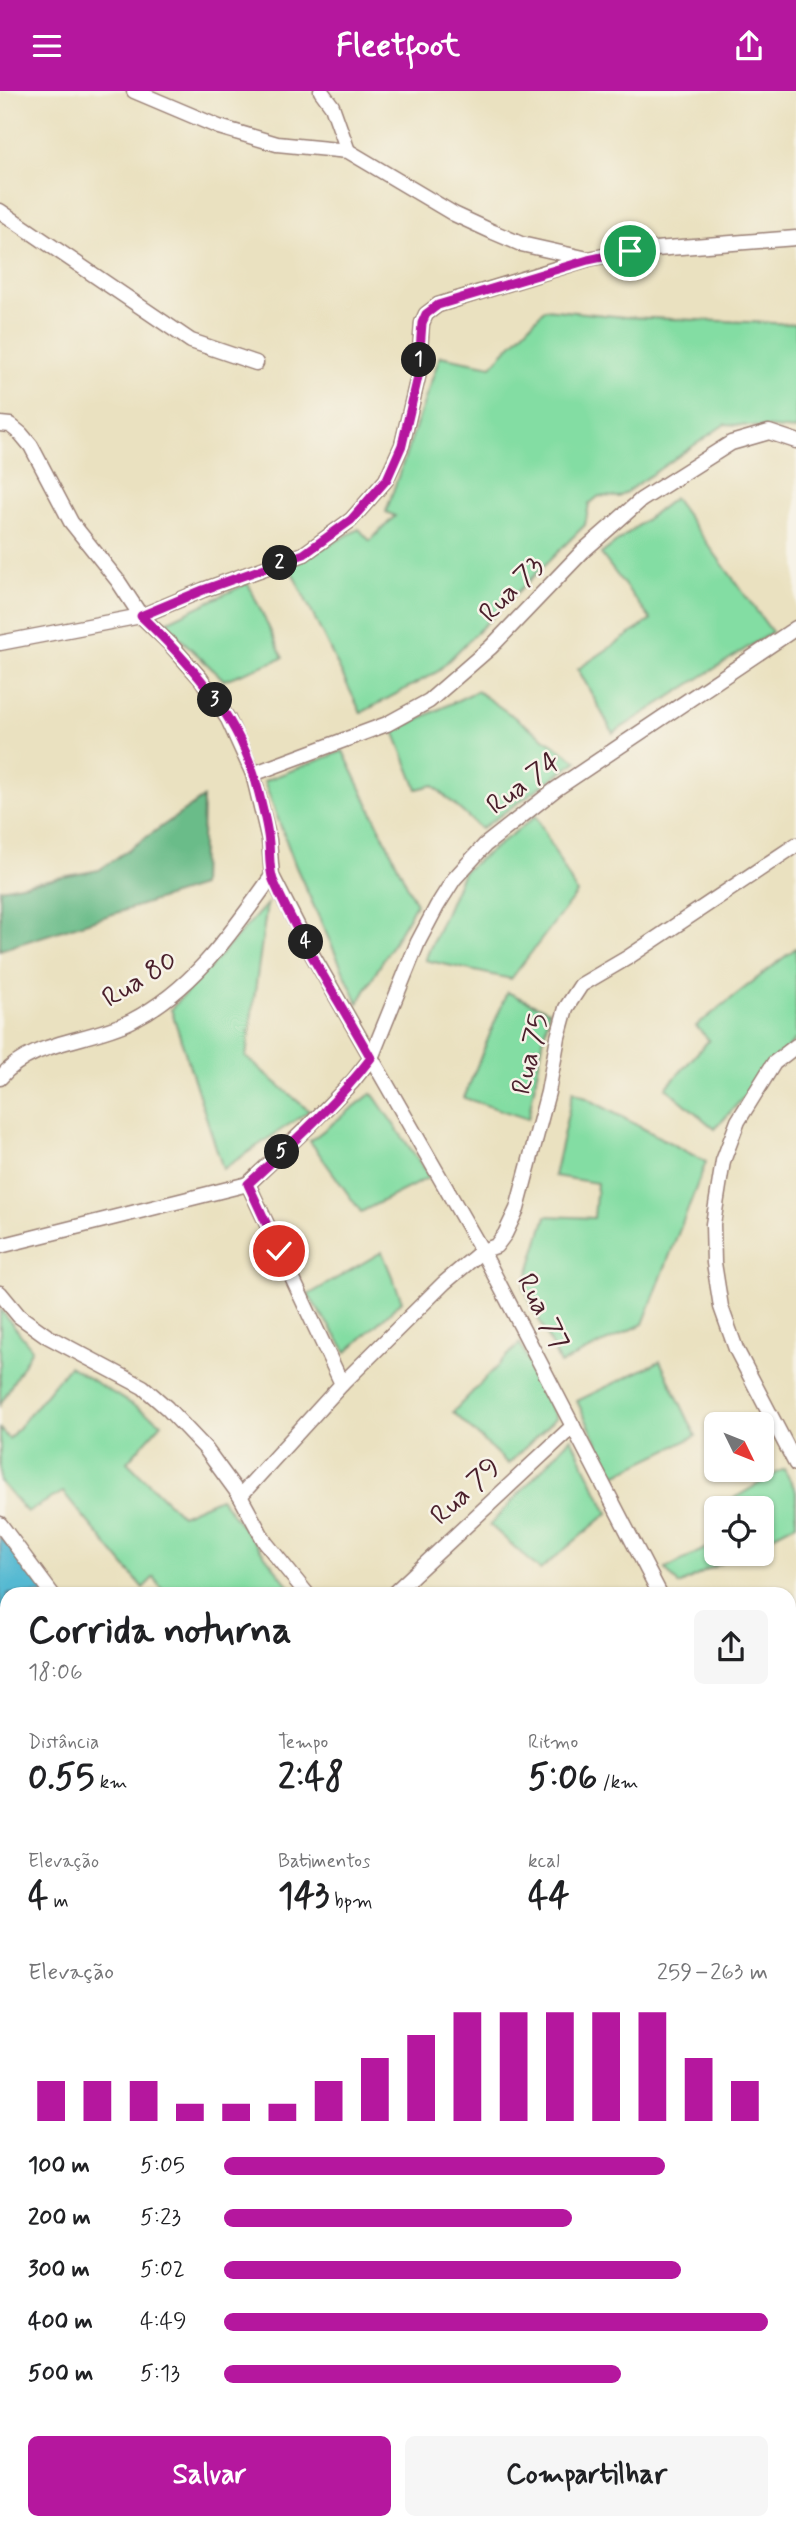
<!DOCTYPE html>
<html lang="pt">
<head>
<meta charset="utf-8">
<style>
  :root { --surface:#fff; --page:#f6f6f6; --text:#202124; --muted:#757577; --accent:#b5179e }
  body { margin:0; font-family:Mynerve,sans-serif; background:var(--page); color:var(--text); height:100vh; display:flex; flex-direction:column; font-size:26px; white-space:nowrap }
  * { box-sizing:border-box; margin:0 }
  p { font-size:23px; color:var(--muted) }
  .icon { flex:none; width:38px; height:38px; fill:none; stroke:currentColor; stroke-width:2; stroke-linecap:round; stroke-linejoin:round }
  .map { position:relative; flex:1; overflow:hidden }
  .details { position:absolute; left:0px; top:1496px; width:796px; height:943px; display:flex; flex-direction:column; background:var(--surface); border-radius:21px 21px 0 0; box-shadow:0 2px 5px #0004 }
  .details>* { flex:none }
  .needle { width:46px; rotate:133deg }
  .fabs { position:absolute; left:704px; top:1321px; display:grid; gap:14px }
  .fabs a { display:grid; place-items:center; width:70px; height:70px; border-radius:10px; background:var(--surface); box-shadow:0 2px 5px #0004; font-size:35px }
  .pin { position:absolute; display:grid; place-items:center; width:60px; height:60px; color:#fff; margin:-30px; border:4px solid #fff; border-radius:50%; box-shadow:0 2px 7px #0007 }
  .km { position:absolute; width:35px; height:35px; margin:-18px; border-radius:50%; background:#222; color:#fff; font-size:19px; line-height:35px; text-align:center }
  .round { display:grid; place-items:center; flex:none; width:74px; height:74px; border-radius:10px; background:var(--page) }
  .summary { display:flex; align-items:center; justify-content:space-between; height:119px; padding:0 28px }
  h1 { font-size:38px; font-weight:700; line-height:52px }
  .stats { display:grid; grid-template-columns:repeat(3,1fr); gap:10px; height:119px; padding:7px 28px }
  .stats div { display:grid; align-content:center }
  .stats b { font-size:35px; font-weight:700 }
  .stats small { font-size:19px; font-weight:400 }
  .stats p { font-size:19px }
  .chart { height:196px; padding:14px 28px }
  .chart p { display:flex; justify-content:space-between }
  .chart svg { width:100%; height:126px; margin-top:7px; stroke:var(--accent); stroke-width:6 }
  .primary-button { display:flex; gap:14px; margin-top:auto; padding:14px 28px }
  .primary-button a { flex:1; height:80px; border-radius:10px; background:var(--accent); color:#fff; font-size:28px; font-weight:700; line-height:80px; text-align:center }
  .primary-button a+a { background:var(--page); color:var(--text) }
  ul { padding:0 28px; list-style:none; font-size:23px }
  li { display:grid; grid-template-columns:112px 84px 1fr; align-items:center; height:52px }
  li i { height:18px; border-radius:9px; background:var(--accent) }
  header { display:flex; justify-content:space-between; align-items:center; height:91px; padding:0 28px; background:var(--accent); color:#fff; font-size:32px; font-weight:700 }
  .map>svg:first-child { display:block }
  .green { fill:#83dda3; stroke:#667e67; stroke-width:2 }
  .forest { fill:#6abc89; stroke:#5a6e5a; stroke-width:2 }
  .water { fill:#54b9d2; stroke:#4f6c7e; stroke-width:2 }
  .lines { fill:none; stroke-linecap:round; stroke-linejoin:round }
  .minor-casing { stroke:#9a8076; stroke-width:17 }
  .minor { stroke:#fff; stroke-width:14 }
  .route-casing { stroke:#fff; stroke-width:14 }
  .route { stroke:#b5179e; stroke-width:9 }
  .labels { text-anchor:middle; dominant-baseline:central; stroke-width:5; stroke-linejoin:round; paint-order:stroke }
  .street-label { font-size:28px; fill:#4a1f2b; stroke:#f7f3e8 }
</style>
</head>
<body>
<header><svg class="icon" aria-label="menu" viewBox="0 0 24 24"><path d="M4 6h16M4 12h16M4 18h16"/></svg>Fleetfoot<svg class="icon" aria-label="share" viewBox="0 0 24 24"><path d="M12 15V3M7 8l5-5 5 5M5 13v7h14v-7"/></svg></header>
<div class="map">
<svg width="796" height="2438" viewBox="0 0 796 2438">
  <rect width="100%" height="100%" fill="#f7f3e8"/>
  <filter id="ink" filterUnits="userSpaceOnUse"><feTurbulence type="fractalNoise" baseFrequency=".0143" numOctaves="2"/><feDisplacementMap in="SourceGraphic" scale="14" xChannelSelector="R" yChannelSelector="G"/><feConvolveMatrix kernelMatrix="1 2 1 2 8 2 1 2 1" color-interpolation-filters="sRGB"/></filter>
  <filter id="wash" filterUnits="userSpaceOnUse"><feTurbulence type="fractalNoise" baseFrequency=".00686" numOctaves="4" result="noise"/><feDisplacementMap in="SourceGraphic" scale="28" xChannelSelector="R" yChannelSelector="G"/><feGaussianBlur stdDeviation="1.57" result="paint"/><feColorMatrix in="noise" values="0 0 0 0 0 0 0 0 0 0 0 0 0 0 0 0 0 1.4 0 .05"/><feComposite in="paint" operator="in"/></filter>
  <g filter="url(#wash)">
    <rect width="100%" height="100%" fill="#eae1c0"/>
    <!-- green -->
    <g class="green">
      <polygon points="545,218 624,226 796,233 796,339 725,333 619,406 599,405 589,413 585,434 437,581 361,622 289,475 359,438 370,450 395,425 386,421 440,265 491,275"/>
      <polygon points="674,407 772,541 613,642 578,578 651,529 601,463"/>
      <polygon points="248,492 283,567 224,589 164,532"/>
      <polygon points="477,600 577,670 481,738 433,694 417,698 394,640"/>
      <polygon points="343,660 416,813 358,912 296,776 264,690"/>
      <polygon points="536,725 577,802 511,888 425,869 463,781"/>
      <polygon points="267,813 246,966 309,1020 223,1078 171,918"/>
      <polygon points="796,857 796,948 715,1038 666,997 709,949 696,935"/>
      <polygon points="507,901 549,920 528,1028 464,1007"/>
      <polygon points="573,1000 706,1071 643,1233 560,1273 524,1197 546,1125 594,1127 597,1092 554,1085"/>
      <polygon points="372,1002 430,1086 361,1121 310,1050"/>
      <polygon points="382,1161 402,1210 347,1261 308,1204"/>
      <polygon points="0,1218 32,1258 0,1314"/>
      <polygon points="520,1252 556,1327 508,1373 453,1321"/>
      <polygon points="660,1270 696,1345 613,1385 577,1310"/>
      <polygon points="69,1275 162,1332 127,1371 181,1424 220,1407 295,1503 165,1503 154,1486 143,1497 63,1401 27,1421 0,1391 0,1338 9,1348"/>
      <polygon points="571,1347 608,1422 540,1479 490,1434"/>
      <polygon points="784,1378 796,1400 796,1433 761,1451 761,1418 722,1417 721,1415"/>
      <polygon points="716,1452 716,1463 738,1463 679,1494 665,1478"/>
    </g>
    <!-- forest -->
    <polygon class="forest" points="203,707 201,795 0,859 0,798 99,779"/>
    <!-- water -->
    <polygon class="water" points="0,1445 48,1503 7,1503 7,2432 559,2432 560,2438 0,2438"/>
  </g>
  <g filter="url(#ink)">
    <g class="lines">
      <defs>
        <g id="minor">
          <polyline points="134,0 219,36 277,53 348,60 454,123 493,141 521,153 588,168 630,160 796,147"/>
          <polyline points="321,0 332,15 348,60"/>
          <polyline points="0,120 191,250 256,272"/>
          <polyline points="0,333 10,334 21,343 31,355 71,431 118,490 141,525 170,553 201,588 228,628 253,683 269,749 272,785 313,865 482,1160 660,1503"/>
          <polyline points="0,552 141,525 203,499 304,463 351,429 386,389 402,354 418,286 422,232 426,223 438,214 588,168"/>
          <polyline points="253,683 387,633 429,610 491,556 583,460 641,409 731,352 769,341 796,350"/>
          <polyline points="796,955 774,972 738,1030 723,1070 713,1133 714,1172 721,1216 736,1258 796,1373"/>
          <path d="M0 987C32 949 89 951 131 930 194 898 232 841 272 785"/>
          <polyline points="248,1093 342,1293"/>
          <polyline points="0,1155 248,1093 308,1036 353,990 371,967 418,851 437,815 454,788 485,754 556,698 796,537"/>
          <polyline points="0,1202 19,1225 47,1245 143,1296 167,1317 205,1357 240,1405 265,1451 307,1503"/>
          <polyline points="240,1405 342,1293 444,1192 482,1160 496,1155 505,1143 517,1118 548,1001 558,946 566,917 581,894 627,867 796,754"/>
          <polyline points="0,1433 52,1503"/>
          <polyline points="393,1503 573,1335"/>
          <polyline points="789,1885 796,1879"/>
          <polyline points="789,2210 796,2216"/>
          <polyline points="789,2388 796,2382"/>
          <polyline points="741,2438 746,2432"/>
        </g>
      </defs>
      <!-- minor casing -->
      <use href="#minor" class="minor-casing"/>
      <!-- minor -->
      <use href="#minor" class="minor"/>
    </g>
  </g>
  <g class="lines" filter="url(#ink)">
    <defs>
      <path id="route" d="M279 1160 248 1093C291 1053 335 1014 371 967 338 908 300 850 273 789 269 778 270 764 269 752 267 730 260 706 254 684 235 621 187 569 141 525L203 499 304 463 351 429 387 388 402 354 418 286 422 232 426 223 438 214 588 169 630 160"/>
    </defs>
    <!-- route casing -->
    <use href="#route" class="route-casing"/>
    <!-- route -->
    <use href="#route" class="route"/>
  </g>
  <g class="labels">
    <!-- street labels -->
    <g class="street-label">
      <text transform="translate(512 499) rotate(-46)">Rua 73</text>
      <text transform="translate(524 693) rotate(-37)">Rua 74</text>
      <text transform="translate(140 889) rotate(-32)">Rua 80</text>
      <text transform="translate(531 963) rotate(-77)">Rua 75</text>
      <text transform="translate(542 1221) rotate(63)">Rua 77</text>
      <text transform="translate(466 1401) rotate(-43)">Rua 79</text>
    </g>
  </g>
</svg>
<div class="fabs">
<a><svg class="needle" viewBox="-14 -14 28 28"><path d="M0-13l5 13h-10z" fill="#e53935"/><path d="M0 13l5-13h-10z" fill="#757577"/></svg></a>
<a><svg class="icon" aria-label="locate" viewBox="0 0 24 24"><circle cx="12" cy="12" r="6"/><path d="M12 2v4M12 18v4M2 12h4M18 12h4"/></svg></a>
</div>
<div class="pin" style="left:630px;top:160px;background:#1e9e55"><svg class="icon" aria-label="arrive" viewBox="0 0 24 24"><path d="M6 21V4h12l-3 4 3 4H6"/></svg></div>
<div class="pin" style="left:279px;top:1160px;background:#d93025"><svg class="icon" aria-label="check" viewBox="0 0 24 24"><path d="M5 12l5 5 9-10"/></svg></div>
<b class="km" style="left:419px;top:269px">1</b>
<b class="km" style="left:280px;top:472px">2</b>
<b class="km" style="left:215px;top:609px">3</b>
<b class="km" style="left:306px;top:851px">4</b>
<b class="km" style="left:282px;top:1061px">5</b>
<section class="details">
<div class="summary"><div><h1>Corrida noturna</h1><p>18:06</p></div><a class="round"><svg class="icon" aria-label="share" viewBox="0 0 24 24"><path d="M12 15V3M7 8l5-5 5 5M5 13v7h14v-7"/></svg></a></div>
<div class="stats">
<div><p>Distância</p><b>0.55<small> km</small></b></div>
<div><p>Tempo</p><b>2:48</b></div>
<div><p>Ritmo</p><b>5:06<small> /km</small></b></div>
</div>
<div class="stats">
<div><p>Elevação</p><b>4<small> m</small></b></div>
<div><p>Batimentos</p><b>143<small> bpm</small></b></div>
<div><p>kcal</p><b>44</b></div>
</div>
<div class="chart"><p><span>Elevação</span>259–263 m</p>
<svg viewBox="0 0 160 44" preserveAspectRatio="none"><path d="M5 44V30M15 44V30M25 44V30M35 44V38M45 44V38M55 44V38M65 44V30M75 44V22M85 44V14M95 44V6M105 44V6M115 44V6M125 44V6M135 44V6M145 44V22M155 44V30"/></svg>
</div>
<ul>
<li><b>100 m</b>5:05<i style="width:81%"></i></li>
<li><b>200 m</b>5:23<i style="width:64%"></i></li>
<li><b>300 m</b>5:02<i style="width:84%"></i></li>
<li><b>400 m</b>4:49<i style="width:100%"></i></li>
<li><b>500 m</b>5:13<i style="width:73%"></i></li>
</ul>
<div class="primary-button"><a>Salvar</a><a>Compartilhar</a></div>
</section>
</div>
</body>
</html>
